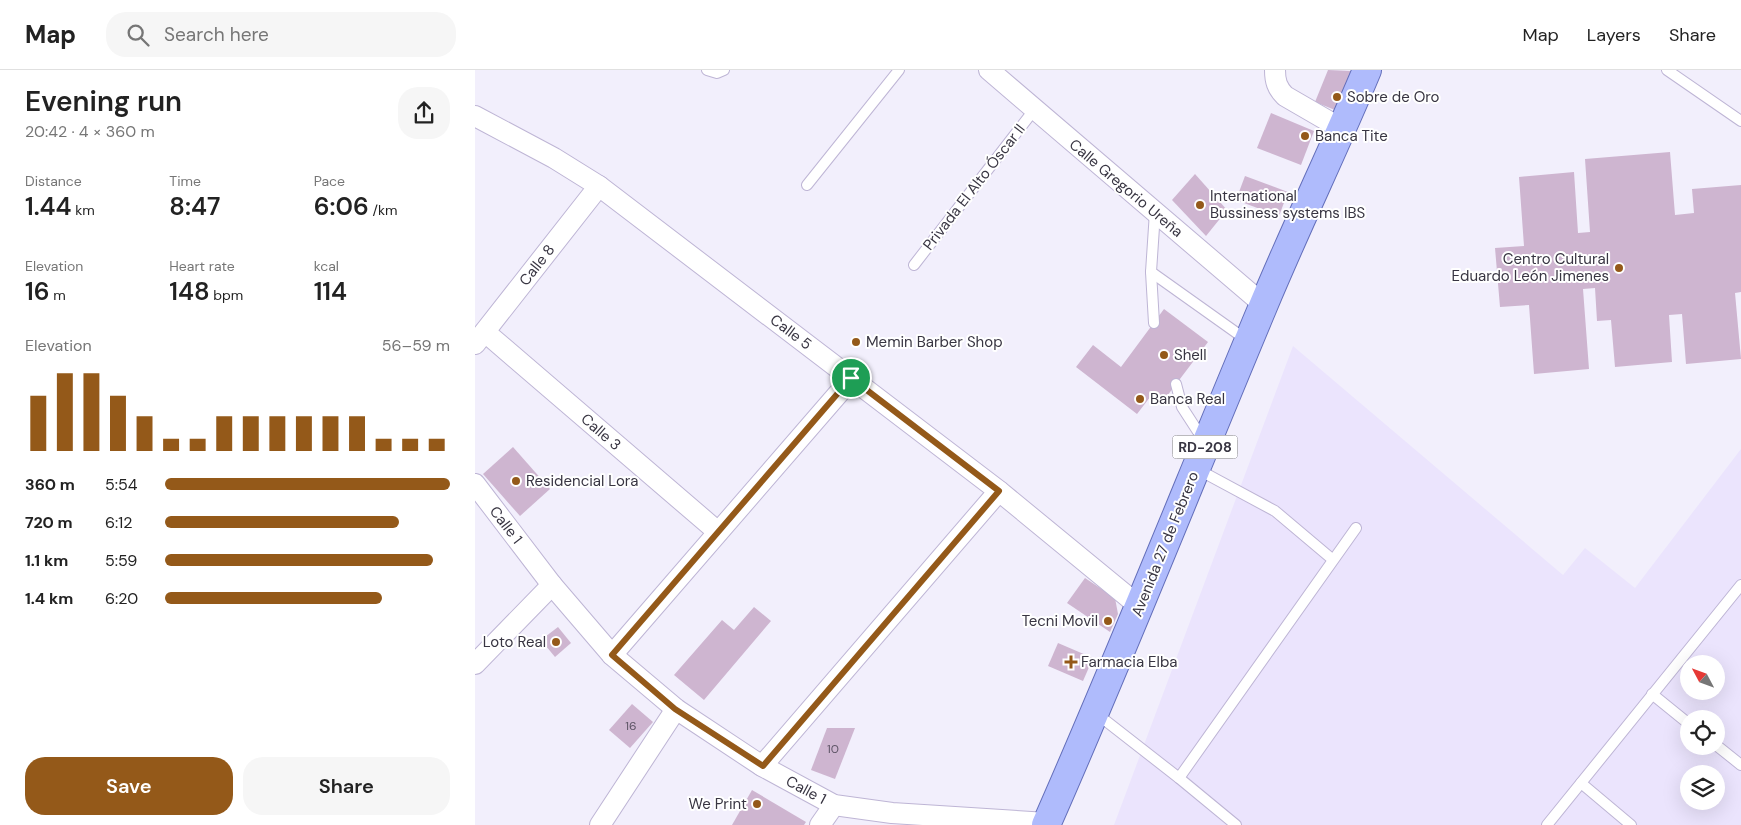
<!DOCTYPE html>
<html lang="en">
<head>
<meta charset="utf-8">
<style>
  :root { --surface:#fff; --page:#f6f6f6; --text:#222; --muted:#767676; --line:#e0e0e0; --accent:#945919 }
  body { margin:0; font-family:"DM Sans",sans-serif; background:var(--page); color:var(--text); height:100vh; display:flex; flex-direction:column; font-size:19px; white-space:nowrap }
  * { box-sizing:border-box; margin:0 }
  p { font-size:16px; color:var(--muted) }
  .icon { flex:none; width:28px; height:28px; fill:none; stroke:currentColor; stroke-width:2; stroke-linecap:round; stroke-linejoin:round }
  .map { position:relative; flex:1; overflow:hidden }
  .panel { display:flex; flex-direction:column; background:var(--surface); width:475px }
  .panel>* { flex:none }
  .needle { width:32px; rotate:311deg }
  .buttons { position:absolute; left:1205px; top:585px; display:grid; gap:10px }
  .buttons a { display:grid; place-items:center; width:45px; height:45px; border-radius:50%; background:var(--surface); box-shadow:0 5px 20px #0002; font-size:25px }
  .pin { position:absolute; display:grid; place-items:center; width:42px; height:42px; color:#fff; margin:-21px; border:2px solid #fff; border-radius:50%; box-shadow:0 1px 5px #0007 }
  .round { display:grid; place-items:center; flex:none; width:52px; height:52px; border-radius:20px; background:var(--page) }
  .summary { display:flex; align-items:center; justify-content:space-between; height:85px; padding:0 25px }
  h1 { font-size:28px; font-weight:600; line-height:38px }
  .stats { display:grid; grid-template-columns:repeat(3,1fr); gap:8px; height:85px; padding:5px 25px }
  .stats div { display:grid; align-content:center }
  .stats b { font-size:25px; font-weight:600 }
  .stats small { font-size:14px; font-weight:400 }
  .stats p { font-size:14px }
  .chart { height:140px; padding:10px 25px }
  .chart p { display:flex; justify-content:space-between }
  .chart svg { width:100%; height:90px; margin-top:5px; stroke:var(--accent); stroke-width:6 }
  .cta { display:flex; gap:10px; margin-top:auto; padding:10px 25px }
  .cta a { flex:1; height:58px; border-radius:20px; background:var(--accent); color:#fff; font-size:20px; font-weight:600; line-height:58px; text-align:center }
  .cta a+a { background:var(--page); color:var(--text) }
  ul { padding:0 25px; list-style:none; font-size:16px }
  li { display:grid; grid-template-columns:80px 60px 1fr; align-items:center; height:38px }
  li i { height:12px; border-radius:6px; background:var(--accent) }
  header { display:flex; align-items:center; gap:30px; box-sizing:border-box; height:70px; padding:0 25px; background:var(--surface); border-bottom:1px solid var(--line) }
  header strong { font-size:24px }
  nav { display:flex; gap:28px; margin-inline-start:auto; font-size:18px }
  .search { width:350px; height:45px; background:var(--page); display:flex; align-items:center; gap:12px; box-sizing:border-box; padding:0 18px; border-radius:20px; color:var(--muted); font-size:19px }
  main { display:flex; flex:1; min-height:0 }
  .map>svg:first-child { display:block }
  .built { fill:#ebe4fd; fill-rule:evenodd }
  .building { fill:#ceb5d0 }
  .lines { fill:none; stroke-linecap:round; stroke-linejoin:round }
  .lane-casing { stroke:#beb5d5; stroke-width:12 }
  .street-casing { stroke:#beb5d5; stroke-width:22 }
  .primary-casing { stroke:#636eba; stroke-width:30 }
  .lane { stroke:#fff; stroke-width:10 }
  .street { stroke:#fff; stroke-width:20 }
  .primary { stroke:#afbbfc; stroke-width:28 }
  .route-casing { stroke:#fff; stroke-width:10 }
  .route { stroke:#945919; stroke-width:6 }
  .poi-dot { fill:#945919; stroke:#fff; stroke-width:2 }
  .labels { text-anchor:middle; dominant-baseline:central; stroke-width:4; stroke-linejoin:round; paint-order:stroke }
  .number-label { font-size:12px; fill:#5e5566 }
  .shield { fill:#fff; stroke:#74727b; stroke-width:1 }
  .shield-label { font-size:14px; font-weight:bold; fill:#383542 }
  .poi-label { font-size:15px; fill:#383542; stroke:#fff; text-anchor:start }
  .street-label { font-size:15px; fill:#383542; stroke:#fff }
</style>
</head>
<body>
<header>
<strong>Map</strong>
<div class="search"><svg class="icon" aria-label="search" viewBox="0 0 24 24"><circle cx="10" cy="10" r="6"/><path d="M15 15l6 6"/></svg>Search here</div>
<nav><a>Map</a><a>Layers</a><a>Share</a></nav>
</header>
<main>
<section class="panel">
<div class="summary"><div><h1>Evening run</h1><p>20:42 · 4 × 360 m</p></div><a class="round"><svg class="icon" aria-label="share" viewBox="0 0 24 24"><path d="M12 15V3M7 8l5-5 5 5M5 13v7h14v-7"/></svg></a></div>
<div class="stats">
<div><p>Distance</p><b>1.44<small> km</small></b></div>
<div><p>Time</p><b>8:47</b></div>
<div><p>Pace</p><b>6:06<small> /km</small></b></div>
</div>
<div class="stats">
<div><p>Elevation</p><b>16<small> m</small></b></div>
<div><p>Heart rate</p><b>148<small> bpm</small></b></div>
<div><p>kcal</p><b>114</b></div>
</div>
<div class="chart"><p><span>Elevation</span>56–59 m</p>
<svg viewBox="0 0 160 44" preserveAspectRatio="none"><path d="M5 44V17M15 44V6M25 44V6M35 44V17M45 44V27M55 44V38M65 44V38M75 44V27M85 44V27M95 44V27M105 44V27M115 44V27M125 44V27M135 44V38M145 44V38M155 44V38"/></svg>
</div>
<ul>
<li><b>360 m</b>5:54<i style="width:100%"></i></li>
<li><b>720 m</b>6:12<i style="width:82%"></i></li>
<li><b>1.1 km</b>5:59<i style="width:94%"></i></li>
<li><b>1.4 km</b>6:20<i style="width:76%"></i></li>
</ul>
<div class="cta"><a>Save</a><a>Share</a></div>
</section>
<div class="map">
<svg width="1266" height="755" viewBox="0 0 1266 755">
  <rect width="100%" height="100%" fill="#f2effc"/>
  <!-- built -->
  <path class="built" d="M818 276 1088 505 1110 478 1160 518 1266 379V755H639ZM1214 594H1241V621H1214ZM1214 649H1241V676H1214ZM1214 704H1241V731H1214Z"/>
  <!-- building -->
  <g class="building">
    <polygon points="853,0 876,1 860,40 840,32"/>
    <polygon points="796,43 839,61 826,95 782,78"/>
    <polygon points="1195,82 1200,145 1219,143 1217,119 1266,115 1266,222 1260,223 1266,289 1211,294 1207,244 1194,245 1197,292 1140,297 1136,250 1122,251 1120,218 1108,219 1114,299 1059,304 1054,235 1025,237 1020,178 1049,176 1044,107 1099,102 1103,163 1115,162 1110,89"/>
    <polygon points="720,104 752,140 731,166 697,130"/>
    <polygon points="770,106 813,122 804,146 761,130"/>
    <polygon points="689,239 733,272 689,330 679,322 662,344 601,297 618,275 646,297"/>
    <polygon points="38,377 75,419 45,446 8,404"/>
    <polygon points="610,508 640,528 643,544 635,562 592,533"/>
    <polygon points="279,537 296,551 229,630 199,605 247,550 259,560"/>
    <polygon points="83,557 96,573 80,587 66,570"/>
    <polygon points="583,573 618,588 608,611 573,596"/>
    <polygon points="157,634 178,652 155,678 134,660"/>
    <polygon points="352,658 380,658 360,709 336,700"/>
    <polygon points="277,720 331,752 329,755 257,755"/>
  </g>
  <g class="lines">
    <defs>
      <g id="lane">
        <polyline points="232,0 242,3 249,0"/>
        <polyline points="1192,0 1266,51"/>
        <polyline points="332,115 424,0"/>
        <polyline points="439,195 559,40"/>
        <polyline points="676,202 773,271"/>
        <polyline points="679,253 676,202 680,142"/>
        <polyline points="701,314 707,337 729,371"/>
        <polyline points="722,399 800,441 857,489"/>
        <polyline points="1177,624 1214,654"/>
        <polyline points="622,644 704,708 761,755"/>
        <polyline points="1241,675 1266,695"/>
        <polyline points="704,708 881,458"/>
        <polyline points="1106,713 1156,755"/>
        <polyline points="1072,755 1266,515"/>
      </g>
      <g id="street">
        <polyline points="514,0 789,235"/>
        <path d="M800 0C800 11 802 18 810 26L867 59"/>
        <polyline points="0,46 79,88 124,116 524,421 664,536"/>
        <polyline points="10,262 243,462"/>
        <polyline points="0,274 124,116"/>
        <polyline points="0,414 77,515 137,585 201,639 287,696 359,735 417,743 572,753"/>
        <polyline points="137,585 376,309"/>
        <polyline points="0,594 77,515"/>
        <polyline points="287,696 524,421"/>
        <polyline points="125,755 201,639"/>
        <polyline points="345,755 359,735"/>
      </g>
      <path id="primary" d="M571 755C647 583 716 408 789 234 822 155 859 79 892 0"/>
    </defs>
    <!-- lane casing -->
    <use href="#lane" class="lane-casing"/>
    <!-- street casing -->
    <use href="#street" class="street-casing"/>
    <!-- primary casing -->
    <use href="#primary" class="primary-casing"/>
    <!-- lane -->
    <use href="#lane" class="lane"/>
    <!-- street -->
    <use href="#street" class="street"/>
    <!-- primary -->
    <use href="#primary" class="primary"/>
  </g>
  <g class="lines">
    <defs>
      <polygon id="route" points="376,308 524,421 288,696 200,639 137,585"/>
    </defs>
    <!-- route casing -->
    <use href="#route" class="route-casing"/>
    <!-- route -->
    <use href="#route" class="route"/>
  </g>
  <!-- markers -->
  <g class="poi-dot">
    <circle cx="862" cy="27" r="5"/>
    <circle cx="830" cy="66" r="5"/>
    <circle cx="725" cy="135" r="5"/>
    <circle cx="1144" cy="198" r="5"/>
    <circle cx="381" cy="272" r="5"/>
    <circle cx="689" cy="285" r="5"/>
    <circle cx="665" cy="329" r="5"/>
    <circle cx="41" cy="411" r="5"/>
    <circle cx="633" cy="551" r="5"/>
    <circle cx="81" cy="572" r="5"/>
    <path d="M593.5 584.5h5v5h5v5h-5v5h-5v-5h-5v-5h5z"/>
    <circle cx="282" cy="734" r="5"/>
  </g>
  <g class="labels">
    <!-- number labels -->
    <g class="number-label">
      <text x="156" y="656">16</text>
      <text x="358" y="679">10</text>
    </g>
    <!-- shield labels -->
    <rect class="shield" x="697.5" y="365.5" width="65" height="23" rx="4"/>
    <g class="shield-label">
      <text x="730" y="377">RD-208</text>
    </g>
    <!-- poi labels -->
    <g class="poi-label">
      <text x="872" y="27">Sobre de Oro</text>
      <text x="840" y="66">Banca Tite</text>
      <text x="735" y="126">International<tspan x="735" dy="17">Bussiness systems IBS</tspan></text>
      <text x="1134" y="189" text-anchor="end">Centro Cultural<tspan x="1134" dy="17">Eduardo León Jimenes</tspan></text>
      <text x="391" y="272">Memin Barber Shop</text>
      <text x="699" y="285">Shell</text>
      <text x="675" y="329">Banca Real</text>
      <text x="51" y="411">Residencial Lora</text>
      <text x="623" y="551" text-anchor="end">Tecni Movil</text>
      <text x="71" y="572" text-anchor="end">Loto Real</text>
      <text x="606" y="592">Farmacia Elba</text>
      <text x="272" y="734" text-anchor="end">We Print</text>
    </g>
    <!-- street labels -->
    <g class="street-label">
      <text transform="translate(499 117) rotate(-52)">Privada El Alto Óscar II</text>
      <text transform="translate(651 118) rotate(40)">Calle Gregorio Ureña</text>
      <text transform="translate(62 195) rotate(-52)">Calle 8</text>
      <text transform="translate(316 262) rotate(37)">Calle 5</text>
      <text transform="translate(126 362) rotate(41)">Calle 3</text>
      <text transform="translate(31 455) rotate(52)">Calle 1</text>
      <text transform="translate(690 474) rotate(-68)">Avenida 27 de Febrero</text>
      <text transform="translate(331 720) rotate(28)">Calle 1</text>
    </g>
  </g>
</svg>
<div class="buttons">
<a><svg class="needle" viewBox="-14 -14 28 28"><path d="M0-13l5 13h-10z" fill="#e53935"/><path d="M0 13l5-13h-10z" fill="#767676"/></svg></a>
<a><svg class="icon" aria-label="locate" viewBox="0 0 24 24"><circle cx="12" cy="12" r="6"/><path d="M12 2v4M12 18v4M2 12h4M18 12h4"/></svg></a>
<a><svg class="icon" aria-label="layers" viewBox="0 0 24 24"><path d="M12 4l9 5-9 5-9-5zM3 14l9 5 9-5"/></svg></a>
</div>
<div class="pin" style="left:376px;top:308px;background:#1e9e55"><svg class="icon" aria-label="arrive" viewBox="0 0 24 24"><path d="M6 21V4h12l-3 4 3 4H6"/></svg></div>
</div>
</main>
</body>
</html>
